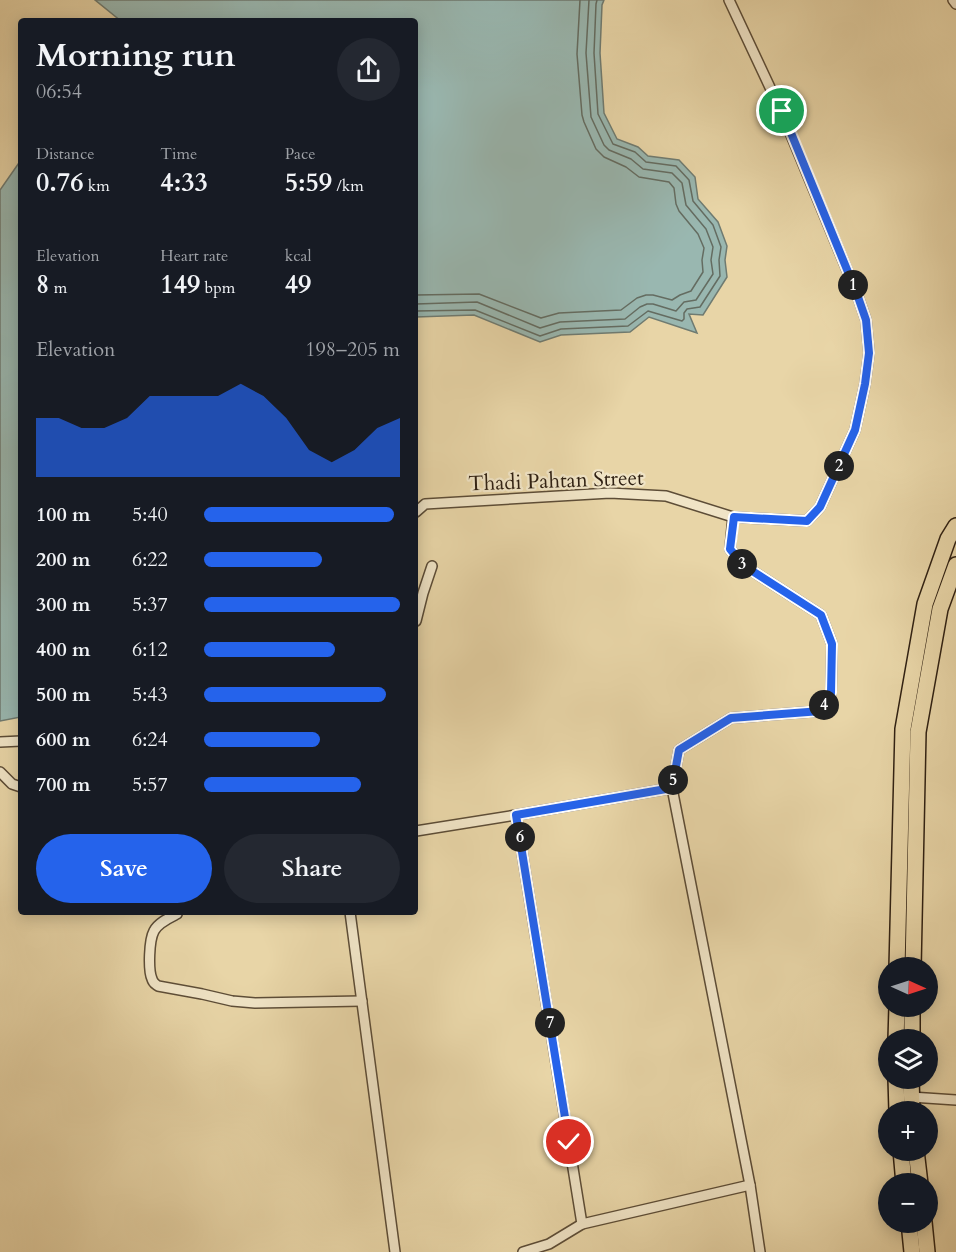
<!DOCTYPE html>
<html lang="en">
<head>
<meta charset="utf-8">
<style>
  :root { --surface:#171b24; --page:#242831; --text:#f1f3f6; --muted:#9ea1a6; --accent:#2563eb }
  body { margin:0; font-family:Cardo,serif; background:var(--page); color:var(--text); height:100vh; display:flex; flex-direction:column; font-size:22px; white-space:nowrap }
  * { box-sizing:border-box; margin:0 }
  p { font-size:20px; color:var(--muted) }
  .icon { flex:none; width:33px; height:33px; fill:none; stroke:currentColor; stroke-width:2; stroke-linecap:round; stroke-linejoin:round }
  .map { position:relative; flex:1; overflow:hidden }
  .side { position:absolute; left:18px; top:18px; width:400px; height:897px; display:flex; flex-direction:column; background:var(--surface); border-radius:6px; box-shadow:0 3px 15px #0003 }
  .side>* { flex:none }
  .needle { width:39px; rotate:93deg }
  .tools { position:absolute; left:878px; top:957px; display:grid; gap:12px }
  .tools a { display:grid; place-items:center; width:60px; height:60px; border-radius:50%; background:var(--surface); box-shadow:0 3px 15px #0003; font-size:30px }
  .pin { position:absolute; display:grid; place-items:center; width:51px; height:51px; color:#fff; margin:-26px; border:3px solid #fff; border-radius:50%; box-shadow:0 2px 6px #0007 }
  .km { position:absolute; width:30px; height:30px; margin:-15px; border-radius:50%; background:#222; color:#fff; font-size:16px; line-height:30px; text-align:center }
  .round { display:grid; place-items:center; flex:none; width:63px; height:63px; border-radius:32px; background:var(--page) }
  .head { display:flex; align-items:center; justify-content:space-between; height:102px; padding:0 18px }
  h1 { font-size:33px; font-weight:600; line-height:45px }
  .metrics { display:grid; grid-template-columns:repeat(3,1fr); gap:9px; height:102px; padding:6px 18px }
  .metrics div { display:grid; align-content:center }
  .metrics b { font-size:26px; font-weight:600 }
  .metrics small { font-size:16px; font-weight:400 }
  .metrics p { font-size:16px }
  .chart { height:168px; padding:12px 18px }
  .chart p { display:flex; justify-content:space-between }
  .chart svg { width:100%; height:108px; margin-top:6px; fill:var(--accent); opacity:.7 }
  .cta { display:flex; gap:12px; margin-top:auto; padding:12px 18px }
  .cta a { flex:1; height:69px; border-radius:36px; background:var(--accent); color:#fff; font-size:24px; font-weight:600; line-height:69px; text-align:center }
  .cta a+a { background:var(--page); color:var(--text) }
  ul { padding:0 18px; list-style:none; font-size:20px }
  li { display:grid; grid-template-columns:96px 72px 1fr; align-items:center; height:45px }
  li i { height:15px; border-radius:8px; background:var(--accent) }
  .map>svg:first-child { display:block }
  .water { fill:#99b7b0; stroke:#6f7b71; stroke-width:1.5 }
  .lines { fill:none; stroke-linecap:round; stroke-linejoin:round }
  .shore { stroke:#646c61; stroke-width:1.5 }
  .street-casing { stroke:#5d4d37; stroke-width:12 }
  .primary-casing { stroke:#2f2012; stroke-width:18 }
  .street { stroke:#f0e4c6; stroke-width:9 }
  .primary { stroke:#e8d5a7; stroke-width:15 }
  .route-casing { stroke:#fff; stroke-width:12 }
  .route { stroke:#2563eb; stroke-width:8 }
  .labels { text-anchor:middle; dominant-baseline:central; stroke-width:4.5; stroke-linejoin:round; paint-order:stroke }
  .street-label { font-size:21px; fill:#2f2012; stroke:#f0e4c6 }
</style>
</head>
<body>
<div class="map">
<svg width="956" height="1252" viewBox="0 0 956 1252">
  <rect width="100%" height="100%" fill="#e8d5a7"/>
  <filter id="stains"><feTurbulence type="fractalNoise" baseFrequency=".00333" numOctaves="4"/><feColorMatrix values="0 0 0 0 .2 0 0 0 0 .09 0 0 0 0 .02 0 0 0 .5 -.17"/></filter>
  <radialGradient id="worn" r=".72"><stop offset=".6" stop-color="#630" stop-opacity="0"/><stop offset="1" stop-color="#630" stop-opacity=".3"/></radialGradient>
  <!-- water -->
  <g class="water">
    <polygon points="95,0 604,0 602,5 600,53 604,113 617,139 638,147 648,156 679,160 695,177 698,199 718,222 727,246 725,260 727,277 703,315 689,314 697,333 649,317 630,332 561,335 540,342 474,315 416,317 416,21 121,21"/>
    <polygon points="21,160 21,717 0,721 0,190"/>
  </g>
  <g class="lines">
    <!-- shore -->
    <g class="shore">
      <polyline points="416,295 479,294 541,318 559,313 621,310 637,298 646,295 653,295 672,300 680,295 691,291 703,272 702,260 704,248 698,234 679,211 676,204 674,188 669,182 639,177 626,167 604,157 596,149 584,122 582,115 577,54 580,0"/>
      <polyline points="416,304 477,302 540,328 560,322 625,319 640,307 647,304 653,304 676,311 684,302 696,300 713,274 711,260 713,247 706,229 686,205 682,183 672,173 643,169 631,159 609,150 604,145 591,117 586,53 589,0"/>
      <polyline points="416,311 475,310 540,336 561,329 628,326 648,311 682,321 684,319 684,313 687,309 700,307 720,276 719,260 721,247 713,225 693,201 689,180 676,166 646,162 635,152 613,144 598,114 594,53 596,4 597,0"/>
    </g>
    <defs>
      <g id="street">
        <polyline points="953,0 956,4"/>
        <polyline points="416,512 425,504 610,493 666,496 733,517 807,521 820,507 855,430 865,384 869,353 866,320 857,294 781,111 729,0"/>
        <polyline points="733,517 730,549 743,565 821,615 832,644 831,693 821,711 731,718 679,750 672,788 750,1185 760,1252"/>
        <polyline points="416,621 423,593 432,566"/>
        <polyline points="0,742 21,741"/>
        <polyline points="0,772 12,784 21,787"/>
        <polyline points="516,815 582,1224"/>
        <polyline points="416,831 516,815 672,788"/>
        <polyline points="350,912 395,1252"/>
        <path d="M177 914C169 918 158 923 154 931 149 940 148 970 152 979 153 983 154 983 158 986L202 994 232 1001 255 1003 362 1001"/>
        <polyline points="911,1097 956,1100"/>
        <polyline points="523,1252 549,1244 582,1224 750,1185"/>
      </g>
      <g id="primary">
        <polyline points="897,968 903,729 925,604 948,539 956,526"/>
        <polyline points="913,968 918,732 940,609 956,565"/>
        <polyline points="896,1040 897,1006"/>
        <polyline points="912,1040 912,1006"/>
        <polyline points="896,1078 897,1112"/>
        <polyline points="911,1078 912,1112"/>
        <polyline points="901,1150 904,1184"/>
        <polyline points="916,1150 920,1184"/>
        <polyline points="909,1222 912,1252"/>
        <polyline points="924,1222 927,1252"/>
      </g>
    </defs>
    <!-- street casing -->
    <use href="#street" class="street-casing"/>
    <!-- primary casing -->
    <use href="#primary" class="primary-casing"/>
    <!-- street -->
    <use href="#street" class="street"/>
    <!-- primary -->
    <use href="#primary" class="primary"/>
  </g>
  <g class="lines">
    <defs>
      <polyline id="route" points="569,1142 516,815 672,788 679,750 731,718 821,711 831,693 832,644 821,615 743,565 730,549 734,517 807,521 820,507 855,430 865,384 869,353 866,320 857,294 782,111"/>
    </defs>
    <!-- route casing -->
    <use href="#route" class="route-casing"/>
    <!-- route -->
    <use href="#route" class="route"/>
  </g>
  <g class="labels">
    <!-- street labels -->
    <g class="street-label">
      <text transform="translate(556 481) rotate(-2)">Thadi Pahtan Street</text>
    </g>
  </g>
  <rect width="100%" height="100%" filter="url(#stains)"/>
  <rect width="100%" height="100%" fill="url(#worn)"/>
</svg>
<div class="tools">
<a><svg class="needle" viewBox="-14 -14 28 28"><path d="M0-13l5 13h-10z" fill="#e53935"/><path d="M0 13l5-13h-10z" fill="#9ea1a6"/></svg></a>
<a><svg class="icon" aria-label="layers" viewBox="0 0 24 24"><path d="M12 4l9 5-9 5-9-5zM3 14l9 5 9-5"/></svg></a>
<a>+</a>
<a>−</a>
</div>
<div class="pin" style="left:782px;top:111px;background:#1e9e55"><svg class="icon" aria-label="arrive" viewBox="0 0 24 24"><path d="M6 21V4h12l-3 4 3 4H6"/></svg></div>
<div class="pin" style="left:569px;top:1142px;background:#d93025"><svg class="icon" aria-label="check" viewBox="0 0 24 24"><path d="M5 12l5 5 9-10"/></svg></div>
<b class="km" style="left:853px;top:285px">1</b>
<b class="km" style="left:839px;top:466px">2</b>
<b class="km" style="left:742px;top:564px">3</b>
<b class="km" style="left:824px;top:705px">4</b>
<b class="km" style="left:673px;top:780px">5</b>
<b class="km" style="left:520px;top:837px">6</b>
<b class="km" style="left:550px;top:1023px">7</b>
<section class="side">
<div class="head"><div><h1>Morning run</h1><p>06:54</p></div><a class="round"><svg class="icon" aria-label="share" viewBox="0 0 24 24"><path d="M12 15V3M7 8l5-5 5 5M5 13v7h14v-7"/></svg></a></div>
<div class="metrics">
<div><p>Distance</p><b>0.76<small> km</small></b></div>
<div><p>Time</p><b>4:33</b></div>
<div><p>Pace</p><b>5:59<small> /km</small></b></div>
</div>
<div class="metrics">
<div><p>Elevation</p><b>8<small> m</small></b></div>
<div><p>Heart rate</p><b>149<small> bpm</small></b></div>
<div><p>kcal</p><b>49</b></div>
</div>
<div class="chart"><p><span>Elevation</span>198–205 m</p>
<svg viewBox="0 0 160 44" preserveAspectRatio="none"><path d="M0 44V20L10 20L20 24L30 24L40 20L50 11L60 11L70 11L80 11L90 6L100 11L110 20L120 33L130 38L140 33L150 24L160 20V44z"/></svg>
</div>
<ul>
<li><b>100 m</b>5:40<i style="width:97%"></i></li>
<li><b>200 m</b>6:22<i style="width:60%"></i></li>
<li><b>300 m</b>5:37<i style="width:100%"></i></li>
<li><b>400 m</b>6:12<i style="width:67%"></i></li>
<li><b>500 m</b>5:43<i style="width:93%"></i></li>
<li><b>600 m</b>6:24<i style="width:59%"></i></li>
<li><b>700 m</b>5:57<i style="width:80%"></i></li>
</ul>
<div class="cta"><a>Save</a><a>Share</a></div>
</section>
</div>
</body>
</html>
